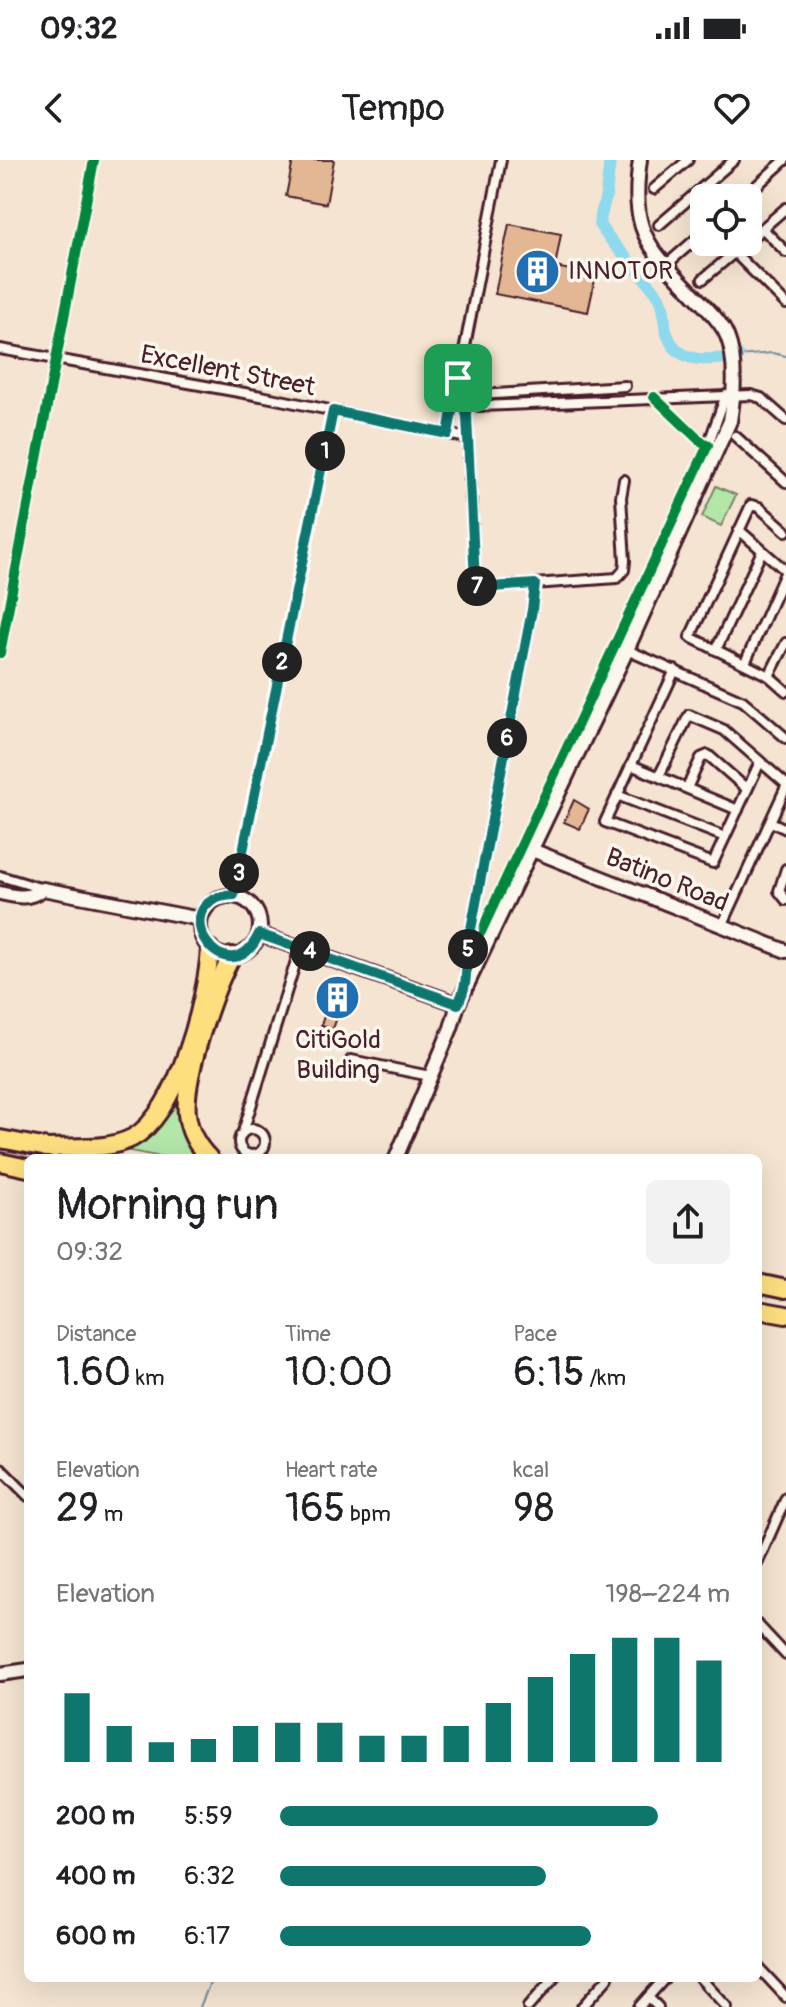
<!DOCTYPE html>
<html lang="en">
<head>
<meta charset="utf-8">
<style>
  :root { --surface:#fff; --page:#f2f2f2; --text:#202124; --muted:#757577; --accent:#0f766e }
  body { margin:0; font-family:Pangolin,sans-serif; background:var(--page); color:var(--text); height:100vh; display:flex; flex-direction:column; font-size:30px; white-space:nowrap }
  * { box-sizing:border-box; margin:0 }
  p { font-size:26px; color:var(--muted) }
  .icon { flex:none; width:44px; height:44px; fill:none; stroke:currentColor; stroke-width:2; stroke-linecap:round; stroke-linejoin:round }
  .map { position:relative; flex:1; overflow:hidden }
  .panel { position:absolute; left:24px; top:994px; width:738px; height:828px; display:flex; flex-direction:column; background:var(--surface); border-radius:12px; box-shadow:0 8px 32px #0002 }
  .panel>* { flex:none }
  .fabs { position:absolute; left:690px; top:24px; display:grid; gap:16px }
  .fabs a { display:grid; place-items:center; width:72px; height:72px; border-radius:12px; background:var(--surface); box-shadow:0 8px 32px #0002; font-size:40px }
  .pin { position:absolute; display:grid; place-items:center; width:68px; height:68px; color:#fff; margin:-34px; border-radius:16px; box-shadow:0 4px 12px #0006 }
  .km { position:absolute; width:40px; height:40px; margin:-20px; border-radius:50%; background:#222; color:#fff; font-size:22px; line-height:40px; text-align:center }
  .round { display:grid; place-items:center; flex:none; width:84px; height:84px; border-radius:12px; background:var(--page) }
  .headline { display:flex; align-items:center; justify-content:space-between; height:136px; padding:0 32px }
  h1 { font-size:44px; font-weight:600; line-height:60px }
  .stats { display:grid; grid-template-columns:repeat(3,1fr); gap:12px; height:136px; padding:8px 32px }
  .stats div { display:grid; align-content:center }
  .stats b { font-size:40px; font-weight:600 }
  .stats small { font-size:22px; font-weight:400 }
  .stats p { font-size:22px }
  .chart { height:224px; padding:16px 32px }
  .chart p { display:flex; justify-content:space-between }
  .chart svg { width:100%; height:144px; margin-top:8px; stroke:var(--accent); stroke-width:6 }
  ul { padding:0 32px; list-style:none; font-size:26px }
  li { display:grid; grid-template-columns:128px 96px 1fr; align-items:center; height:60px }
  li i { height:20px; border-radius:10px; background:var(--accent) }
  .status { display:flex; justify-content:space-between; align-items:center; height:56px; padding:0 40px; background:var(--surface); direction:ltr }
  .status svg { height:22px; fill:currentColor }
  header { display:flex; justify-content:space-between; align-items:center; height:104px; padding:0 32px; background:var(--surface); font-size:36px; font-weight:600 }
  .map>svg:first-child { display:block }
  .green { fill:#b3e7a8; stroke:#7e836a; stroke-width:2 }
  .lines { fill:none; stroke-linecap:round; stroke-linejoin:round }
  .stream { stroke:#728f9f; stroke-width:2 }
  .river { stroke:#8dd9ed; stroke-width:12 }
  .building { fill:#e3b793; stroke:#4a1f2b; stroke-width:2 }
  .street-casing { stroke:#4a1f2b; stroke-width:14 }
  .secondary-casing { stroke:#4a1f2b; stroke-width:18 }
  .highway-casing { stroke:#4a1f2b; stroke-width:22 }
  .street { stroke:#fbf7ec; stroke-width:8 }
  .secondary { stroke:#fbf7ec; stroke-width:12 }
  .highway { stroke:#fedf80; stroke-width:16 }
  .cycleway-casing { stroke:#fbf7ec; stroke-width:15 }
  .cycleway { stroke:#00873e; stroke-width:10 }
  .route-casing { stroke:#fff; stroke-width:16 }
  .route { stroke:#0f766e; stroke-width:10 }
  .labels { text-anchor:middle; dominant-baseline:central; stroke-width:7; stroke-linejoin:round; paint-order:stroke }
  .poi-label { font-size:26px; fill:#4a1f2b; stroke:#fbf7ec; text-anchor:start }
  .street-label { font-size:26px; fill:#4a1f2b; stroke:#fbf7ec }
</style>
</head>
<body>
<div class="status"><b>09:32</b><svg viewBox="0 0 49 12"><path d="M0 12V9h3v3zM5 12V6h3v6zM10 12V3h3v9zM15 12V0h3v12zM26 1h20v11H26zM47 4h2v5h-2z"/></svg></div>
<header><svg class="icon" aria-label="back" viewBox="0 0 24 24"><path d="M15 5l-7 7 7 7"/></svg>Tempo<svg class="icon" aria-label="heart" viewBox="0 0 24 24"><path d="M12 20l-8-8c-3-5 5-10 8-4 3-6 11-1 8 4z"/></svg></header>
<div class="map">
<svg width="786" height="1847" viewBox="0 0 786 1847">
  <rect width="100%" height="100%" fill="#f4e4d1"/>
  <filter id="ink" filterUnits="userSpaceOnUse"><feTurbulence type="fractalNoise" baseFrequency=".0125" numOctaves="2"/><feDisplacementMap in="SourceGraphic" scale="16" xChannelSelector="R" yChannelSelector="G"/><feConvolveMatrix kernelMatrix="1 2 1 2 8 2 1 2 1" color-interpolation-filters="sRGB"/></filter>
  <g filter="url(#ink)">
    <!-- green -->
    <g class="green">
      <polygon points="716,326 736,335 721,366 702,357"/>
      <path d="M181 931C175 959 187 976 201 998H167L119 989Z"/>
    </g>
    <g class="lines">
      <!-- stream -->
      <g class="stream">
        <polyline points="739,196 772,193 786,196"/>
        <polyline points="200,1847 212,1818"/>
      </g>
      <!-- river -->
      <path class="river" d="M610 0 606 35 599 64C616 90 640 110 658 135 666 145 663 158 666 170 675 206 710 201 738 196"/>
    </g>
    <!-- building -->
    <g class="building">
      <polygon points="293,0 334,0 326,44 286,36"/>
      <polygon points="509,64 561,74 555,107 596,115 588,152 495,134"/>
      <polygon points="574,640 589,649 580,669 564,662"/>
      <polygon points="336,821 348,825 333,869 321,865"/>
    </g>
    <g class="lines">
      <defs>
        <g id="street">
          <polyline points="654,29 688,0"/>
          <polyline points="743,38 785,0"/>
          <polyline points="659,65 734,0"/>
          <polyline points="762,68 786,92"/>
          <polyline points="748,81 786,48"/>
          <polyline points="735,93 786,144"/>
          <polyline points="666,105 704,72"/>
          <polyline points="703,119 747,82"/>
          <polyline points="0,189 261,236 467,278"/>
          <polyline points="458,218 467,257 475,422 478,428 617,418 624,410 625,401 621,337 624,320"/>
          <polyline points="464,236 625,226"/>
          <polyline points="479,246 751,235 761,238 786,260"/>
          <polyline points="448,274 501,0"/>
          <polyline points="735,276 786,322"/>
          <polyline points="708,285 726,235"/>
          <polyline points="739,370 786,411 745,503"/>
          <polyline points="786,371 759,347 751,345 690,477 769,516 786,531"/>
          <polyline points="627,490 743,541 786,578"/>
          <polyline points="716,490 762,391"/>
          <polyline points="0,493 94,0"/>
          <polyline points="675,510 605,662 713,703 760,602"/>
          <polyline points="769,516 786,483"/>
          <polyline points="631,605 738,650"/>
          <polyline points="659,616 689,555 724,570 786,624"/>
          <polyline points="687,628 701,598 708,595 747,629"/>
          <polyline points="617,635 725,677"/>
          <polyline points="771,662 786,669"/>
          <polyline points="786,709 779,731 786,740"/>
          <polyline points="0,716 43,729"/>
          <polyline points="234,735 333,251"/>
          <polyline points="722,766 786,627"/>
          <polyline points="468,785 481,772 708,285 699,280 654,237"/>
          <polyline points="468,823 465,806 468,785 532,450 535,424"/>
          <polyline points="351,900 430,916"/>
          <circle cx="252" cy="982" r="13"/>
          <polyline points="243,972 300,788"/>
          <polyline points="0,1308 28,1336"/>
          <polyline points="758,1402 786,1338"/>
          <polyline points="758,1465 786,1495"/>
          <polyline points="758,1807 786,1837"/>
          <polyline points="700,1818 727,1847"/>
          <polyline points="648,1837 658,1847"/>
          <polyline points="528,1847 554,1818"/>
          <polyline points="582,1847 608,1818"/>
          <polyline points="639,1847 665,1818"/>
        </g>
        <g id="secondary">
          <polyline points="532,690 786,791"/>
          <path d="M0 733C18 737 27 740 43 729L200 759"/>
          <circle cx="230" cy="766" r="30"/>
          <polyline points="259,774 458,844"/>
          <path d="M396 998 451 868 458 844 627 490 730 261C734 237 737 200 727 176 722 163 711 153 701 142 652 90 629 78 640 0"/>
          <polyline points="0,1514 28,1510"/>
        </g>
        <g id="highway">
          <polyline points="0,979 53,989"/>
          <path d="M46 988C74 986 106 991 132 978 178 954 207 838 210 789"/>
          <path d="M209 998C196 985 189 972 187 954 183 918 214 828 232 796"/>
          <polyline points="0,1002 28,1008"/>
          <polyline points="758,1123 786,1129"/>
          <polyline points="758,1150 786,1155"/>
        </g>
      </defs>
      <!-- street casing -->
      <use href="#street" class="street-casing"/>
      <!-- secondary casing -->
      <use href="#secondary" class="secondary-casing"/>
      <!-- highway casing -->
      <use href="#highway" class="highway-casing"/>
      <!-- street -->
      <use href="#street" class="street"/>
      <!-- secondary -->
      <use href="#secondary" class="secondary"/>
      <!-- highway -->
      <use href="#highway" class="highway"/>
      <defs>
        <g id="cycleway">
          <polyline points="0,493 94,0"/>
          <polyline points="234,735 333,251"/>
          <polyline points="468,785 481,772 708,285 699,280 654,237"/>
        </g>
      </defs>
      <!-- cycleway casing -->
      <use href="#cycleway" class="cycleway-casing"/>
      <!-- cycleway -->
      <use href="#cycleway" class="cycleway"/>
    </g>
  </g>
  <g class="lines" filter="url(#ink)">
    <defs>
      <path id="route" d="M458 218 467 257 475 422 478 428 535 424 532 450 468 785C464 812 470 819 458 844L259 774C227 842 158 739 234 735L333 251 448 274Z"/>
    </defs>
    <!-- route casing -->
    <use href="#route" class="route-casing"/>
    <!-- route -->
    <use href="#route" class="route"/>
  </g>
  <!-- icons -->
  <defs>
    <symbol id="building-disc" viewBox="-11 -11 22 22"><circle r="9.5" fill="#1f6fb2" stroke="#fbf7ec"/><path d="M-4-6H4V6H1V3H-1V6H-4ZM-2.5-4.3h1.7v1.8h-1.7ZM.8-4.3h1.7v1.8H.8ZM-2.5-1h1.7V.8h-1.7ZM.8-1h1.7V.8H.8Z" fill="#fff"/></symbol>
  </defs>
  <g fill-rule="evenodd">
    <use href="#building-disc" x="512" y="86" width="51" height="51"/>
    <use href="#building-disc" x="312" y="812" width="51" height="51"/>
  </g>
  <g class="labels">
    <!-- poi labels -->
    <g class="poi-label">
      <text x="568" y="111">INNOTOR</text>
      <text x="338" y="880" text-anchor="middle">CitiGold<tspan x="338" dy="30">Building</tspan></text>
    </g>
    <!-- street labels -->
    <g class="street-label">
      <text transform="translate(228 211) rotate(11)">Excellent Street</text>
      <text transform="translate(667 720) rotate(22)">Batino Road</text>
    </g>
  </g>
</svg>
<div class="fabs">
<a><svg class="icon" aria-label="locate" viewBox="0 0 24 24"><circle cx="12" cy="12" r="6"/><path d="M12 2v4M12 18v4M2 12h4M18 12h4"/></svg></a>
</div>
<div class="pin" style="left:458px;top:218px;background:#1e9e55"><svg class="icon" aria-label="arrive" viewBox="0 0 24 24"><path d="M6 21V4h12l-3 4 3 4H6"/></svg></div>
<b class="km" style="left:325px;top:291px">1</b>
<b class="km" style="left:282px;top:502px">2</b>
<b class="km" style="left:239px;top:713px">3</b>
<b class="km" style="left:310px;top:791px">4</b>
<b class="km" style="left:468px;top:789px">5</b>
<b class="km" style="left:507px;top:578px">6</b>
<b class="km" style="left:477px;top:426px">7</b>
<section class="panel">
<div class="headline"><div><h1>Morning run</h1><p>09:32</p></div><a class="round"><svg class="icon" aria-label="share" viewBox="0 0 24 24"><path d="M12 15V3M7 8l5-5 5 5M5 13v7h14v-7"/></svg></a></div>
<div class="stats">
<div><p>Distance</p><b>1.60<small> km</small></b></div>
<div><p>Time</p><b>10:00</b></div>
<div><p>Pace</p><b>6:15<small> /km</small></b></div>
</div>
<div class="stats">
<div><p>Elevation</p><b>29<small> m</small></b></div>
<div><p>Heart rate</p><b>165<small> bpm</small></b></div>
<div><p>kcal</p><b>98</b></div>
</div>
<div class="chart"><p><span>Elevation</span>198–224 m</p>
<svg viewBox="0 0 160 44" preserveAspectRatio="none"><path d="M5 44V23M15 44V33M25 44V38M35 44V37M45 44V33M55 44V32M65 44V32M75 44V36M85 44V36M95 44V33M105 44V26M115 44V18M125 44V11M135 44V6M145 44V6M155 44V13"/></svg>
</div>
<ul>
<li><b>200 m</b>5:59<i style="width:84%"></i></li>
<li><b>400 m</b>6:32<i style="width:59%"></i></li>
<li><b>600 m</b>6:17<i style="width:69%"></i></li>
</ul>
</section>
</div>
</body>
</html>
